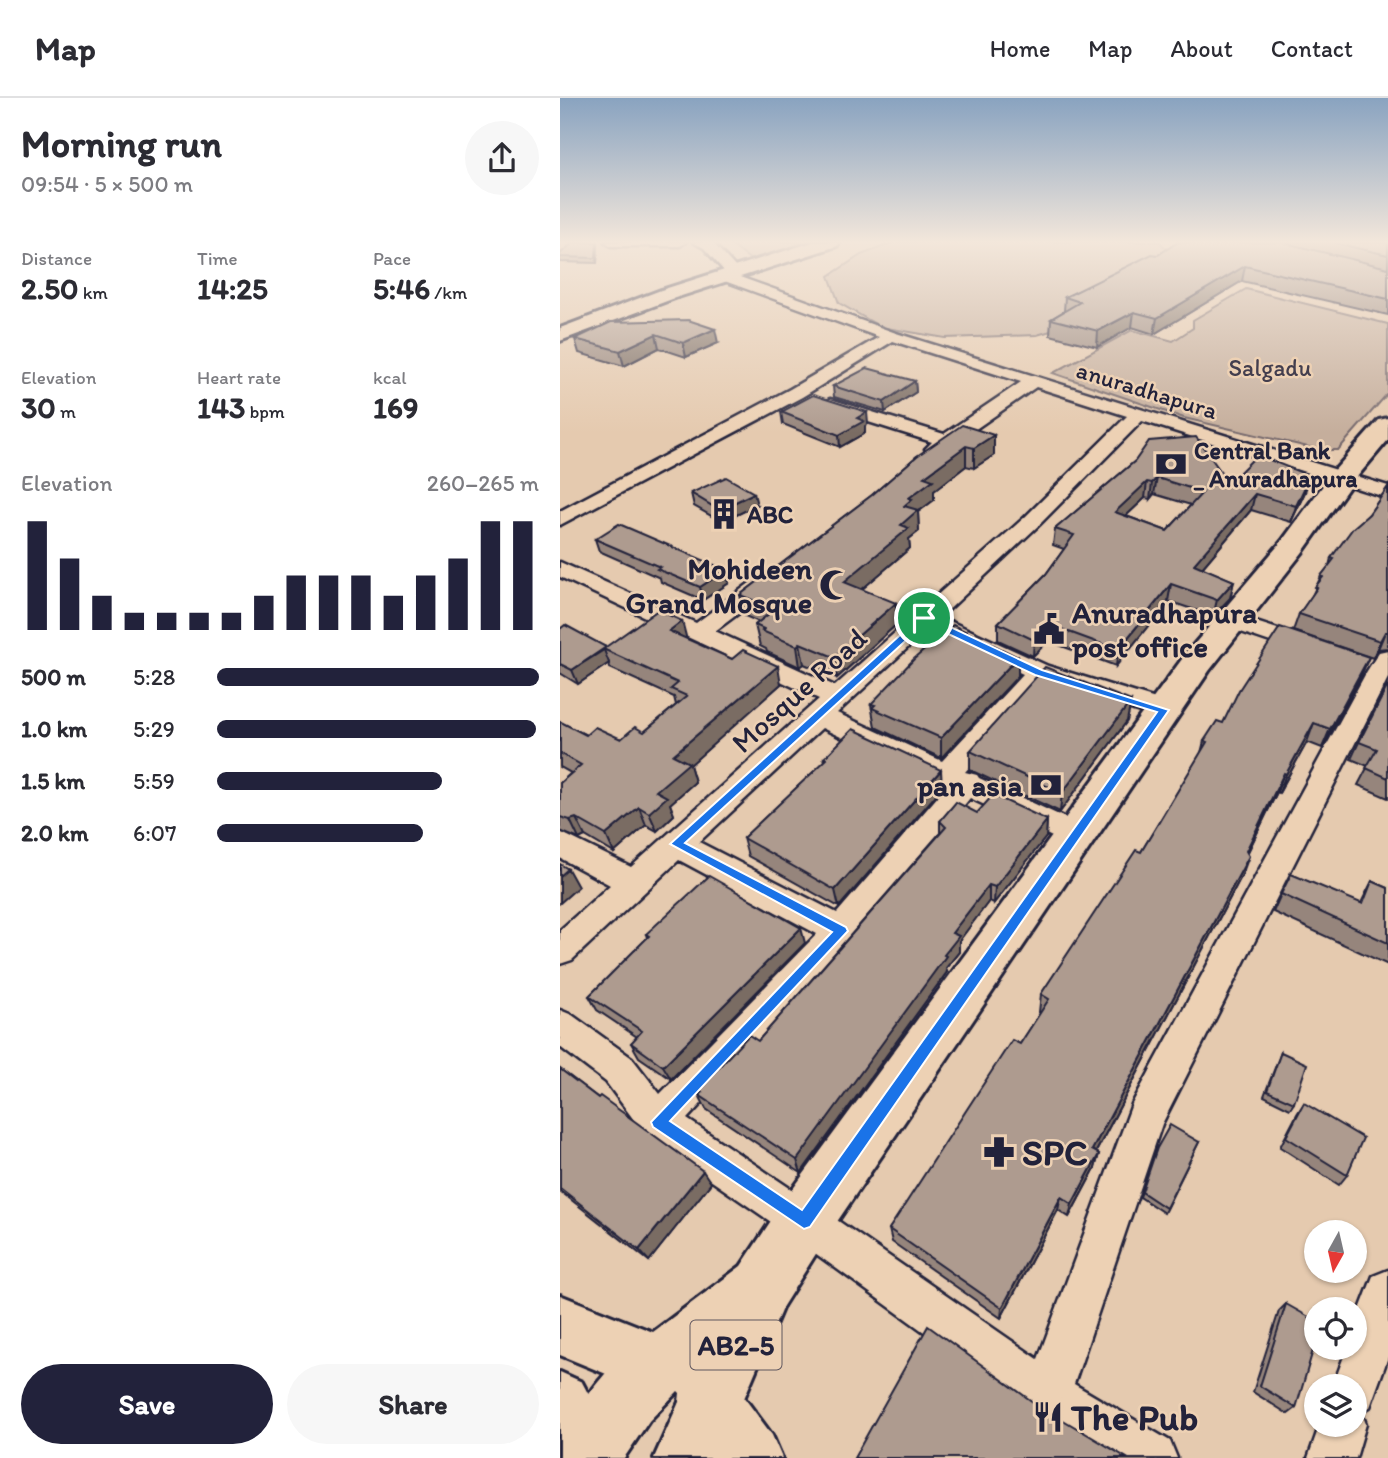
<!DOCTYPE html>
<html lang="en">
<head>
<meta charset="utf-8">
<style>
  :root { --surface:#fff; --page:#f7f7f7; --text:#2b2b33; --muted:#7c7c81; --line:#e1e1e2; --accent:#22223b }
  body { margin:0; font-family:Itim,sans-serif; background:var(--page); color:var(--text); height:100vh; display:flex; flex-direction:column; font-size:26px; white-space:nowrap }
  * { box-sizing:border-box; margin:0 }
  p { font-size:23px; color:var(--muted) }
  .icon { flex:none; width:38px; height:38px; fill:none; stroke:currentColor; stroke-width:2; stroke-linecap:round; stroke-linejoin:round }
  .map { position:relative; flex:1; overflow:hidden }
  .panel { display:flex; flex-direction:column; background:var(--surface); width:560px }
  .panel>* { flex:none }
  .needle { width:46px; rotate:188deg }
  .controls { position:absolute; left:744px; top:1122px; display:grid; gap:14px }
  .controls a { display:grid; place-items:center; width:63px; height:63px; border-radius:50%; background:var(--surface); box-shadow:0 2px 5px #0004; font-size:35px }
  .pin { position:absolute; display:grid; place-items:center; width:60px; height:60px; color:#fff; margin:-30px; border:4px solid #fff; border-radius:50%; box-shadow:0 2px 7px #0007 }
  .round { display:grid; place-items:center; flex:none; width:74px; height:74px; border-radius:37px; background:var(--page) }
  .summary { display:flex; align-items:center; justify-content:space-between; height:119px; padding:0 21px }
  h1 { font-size:38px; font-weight:800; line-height:52px }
  .metrics { display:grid; grid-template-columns:repeat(3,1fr); gap:10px; height:119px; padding:7px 21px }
  .metrics div { display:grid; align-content:center }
  .metrics b { font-size:30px; font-weight:800 }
  .metrics small { font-size:19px; font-weight:400 }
  .metrics p { font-size:19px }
  .chart { height:196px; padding:14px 21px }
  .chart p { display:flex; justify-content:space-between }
  .chart svg { width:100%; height:126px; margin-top:7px; stroke:var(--accent); stroke-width:6 }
  .button { display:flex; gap:14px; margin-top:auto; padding:14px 21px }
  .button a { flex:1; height:80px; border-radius:42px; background:var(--accent); color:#fff; font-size:28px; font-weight:800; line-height:80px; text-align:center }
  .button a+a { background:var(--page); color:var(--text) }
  ul { padding:0 21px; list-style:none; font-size:23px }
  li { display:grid; grid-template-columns:112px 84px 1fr; align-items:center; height:52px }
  li i { height:18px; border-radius:9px; background:var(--accent) }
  header { display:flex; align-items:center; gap:42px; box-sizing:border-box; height:98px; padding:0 35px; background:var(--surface); border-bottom:2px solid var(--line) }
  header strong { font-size:33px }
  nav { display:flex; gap:38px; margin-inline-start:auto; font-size:24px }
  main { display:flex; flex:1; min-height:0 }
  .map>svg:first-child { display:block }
  .green { fill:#c5ae9c; stroke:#74686c; stroke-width:2 }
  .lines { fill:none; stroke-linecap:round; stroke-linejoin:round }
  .minor-casing { stroke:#22223b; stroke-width:5 }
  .primary-casing { stroke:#22223b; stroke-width:6 }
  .trunk-casing { stroke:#22223b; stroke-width:6 }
  .minor { fill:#edd1b4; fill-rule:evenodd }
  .primary { fill:#edd1b4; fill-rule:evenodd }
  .trunk { fill:#edd1b4; fill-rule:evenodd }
  .wall { fill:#96857b; stroke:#22223b; stroke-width:2; fill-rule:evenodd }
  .shaded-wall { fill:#7a6c64; stroke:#22223b; stroke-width:2 }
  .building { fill:#ae9b8f; stroke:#22223b; stroke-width:2; fill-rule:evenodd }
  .route { fill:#1a73e8; stroke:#fff; stroke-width:2; fill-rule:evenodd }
  .labels { text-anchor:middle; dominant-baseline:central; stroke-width:5; stroke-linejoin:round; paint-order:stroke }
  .far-park-label { font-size:24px; fill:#433e4e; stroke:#edd1b4 }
  .far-street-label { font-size:24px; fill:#22223b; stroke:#edd1b4 }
  .far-poi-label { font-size:24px; font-weight:bold; fill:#22223b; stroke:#edd1b4; text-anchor:start }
  .shield { fill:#edd1b4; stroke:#5f565f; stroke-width:2 }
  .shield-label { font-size:28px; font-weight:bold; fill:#22223b }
  .poi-label { font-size:30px; font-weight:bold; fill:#22223b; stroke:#edd1b4; text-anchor:end }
  .street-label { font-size:30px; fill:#22223b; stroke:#edd1b4 }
  .near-poi-label { font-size:37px; font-weight:bold; fill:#22223b; stroke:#edd1b4; text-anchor:start }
</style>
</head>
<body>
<header>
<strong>Map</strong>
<nav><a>Home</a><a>Map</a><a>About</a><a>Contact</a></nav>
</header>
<main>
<section class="panel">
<div class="summary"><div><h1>Morning run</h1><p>09:54 · 5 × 500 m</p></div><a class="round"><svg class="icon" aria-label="share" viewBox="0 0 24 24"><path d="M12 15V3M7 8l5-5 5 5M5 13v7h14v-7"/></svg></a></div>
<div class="metrics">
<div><p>Distance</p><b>2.50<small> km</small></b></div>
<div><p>Time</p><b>14:25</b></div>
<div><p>Pace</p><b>5:46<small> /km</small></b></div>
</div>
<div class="metrics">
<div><p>Elevation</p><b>30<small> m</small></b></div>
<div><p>Heart rate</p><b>143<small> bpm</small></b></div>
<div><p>kcal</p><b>169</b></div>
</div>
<div class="chart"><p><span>Elevation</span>260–265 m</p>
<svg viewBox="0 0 160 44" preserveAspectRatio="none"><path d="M5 44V6M15 44V19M25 44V32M35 44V38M45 44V38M55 44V38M65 44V38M75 44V32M85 44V25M95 44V25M105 44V25M115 44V32M125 44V25M135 44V19M145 44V6M155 44V6"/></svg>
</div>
<ul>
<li><b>500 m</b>5:28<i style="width:100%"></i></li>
<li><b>1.0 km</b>5:29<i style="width:99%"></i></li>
<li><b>1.5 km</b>5:59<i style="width:70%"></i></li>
<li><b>2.0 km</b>6:07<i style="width:64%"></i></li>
</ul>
<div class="button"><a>Save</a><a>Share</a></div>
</section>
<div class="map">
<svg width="828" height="1360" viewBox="0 0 828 1360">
  <rect width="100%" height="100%" fill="#e5caaf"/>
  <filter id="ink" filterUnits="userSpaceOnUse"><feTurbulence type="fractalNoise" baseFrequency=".0143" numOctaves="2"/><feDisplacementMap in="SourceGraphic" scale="14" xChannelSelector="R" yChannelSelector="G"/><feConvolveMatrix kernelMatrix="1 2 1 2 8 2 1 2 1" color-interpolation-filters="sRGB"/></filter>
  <g filter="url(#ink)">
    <!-- green -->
    <g class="green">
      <polygon points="162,144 251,144 191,162 172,148"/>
      <polygon points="335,144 600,144 616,161 501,230 477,237 385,240 321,229 279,205 269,178 301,157"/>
      <polygon points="686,191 828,226 828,295 778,352 761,352 624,320 493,275 572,232 613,243 633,230 633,222"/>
    </g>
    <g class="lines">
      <defs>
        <g id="minor">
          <polygon points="45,144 126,144 120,148 51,148"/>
          <path d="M133 144H152L178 172 180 175 177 178 336 235 828 388V400L582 323 479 427 381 519 488 568 612 606 616 612 612 618 603 621 484 584 405 674 417 677 419 680 527 730 532 738 527 746 517 749 507 746 410 700 292 843 127 1021 258 1109 478 1261 572 1006 807 573 819 554 828 552V580L602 1026 514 1286 610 1343 617 1360H549L472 1312 230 1137 85 1037 46 984 0 949V912L12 917 72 960 100 996 257 836 119 762 12 862 0 866V832L50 787 0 760V734L71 769 259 601 0 479V464L136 525 202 476H218L221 481 218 486 155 533 275 588 465 419 567 318 476 289 381 355H367L365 351 372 344 264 310 261 306 270 301 384 336 461 284 333 243 242 299 0 427V413L230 291 319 239 159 181V175L165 174 144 150ZM368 531 463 576 382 663 277 615ZM262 630 386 689 277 815 139 744Z"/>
          <polygon points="671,516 758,544 761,549 758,554 749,557 663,528 659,523 663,518"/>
          <polygon points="828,1172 828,1259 810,1309 801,1313 806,1326 796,1360 748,1360 760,1326 794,1326 794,1288 773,1288 787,1250 794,1250 794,1227 813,1178"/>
        </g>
        <g id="primary">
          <polygon points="253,144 280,144 277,148 115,200 0,243 0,230 101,192"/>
          <polygon points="828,320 828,342 791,386 742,455 649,573 264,1143 223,1208 172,1329 150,1339 128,1329 118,1307 128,1284 100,1298 0,1257 0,1197 93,1234 181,1168 224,1103 625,557 722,443 773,374 819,322"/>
          <polygon points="0,1274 22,1284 62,1360 0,1360"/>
        </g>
        <path id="trunk" d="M118 1231C152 1236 187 1261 183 1298L212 1337 222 1360H94L119 1304 120 1295 118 1293 89 1323 64 1360H0C0 1328 47 1267 73 1250 87 1241 102 1235 118 1231Z"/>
      </defs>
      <!-- minor casing -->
      <use href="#minor" class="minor-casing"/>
      <!-- primary casing -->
      <use href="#primary" class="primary-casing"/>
      <!-- trunk casing -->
      <use href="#trunk" class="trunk-casing"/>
      <!-- minor -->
      <use href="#minor" class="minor"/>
      <!-- primary -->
      <use href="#primary" class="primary"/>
      <!-- trunk -->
      <use href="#trunk" class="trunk"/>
    </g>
    <!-- wall -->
    <g class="wall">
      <polygon points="14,144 38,144 37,165 0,164 0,156"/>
      <polygon points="618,144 828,144 828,217 682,183 594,236 572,229 537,249 490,237 491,221 504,213 505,199 598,157"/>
      <polygon points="51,224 158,245 126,259 99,250 64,268 19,255 15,241"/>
      <polygon points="355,283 356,294 325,314 274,299 273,288"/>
      <polygon points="221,314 308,326 305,328 305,335 280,349 223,326"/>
      <polygon points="434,337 434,357 414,370 406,368 374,393 374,402 358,414 359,433 349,441 350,450 302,491 337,526 277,580 244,566 240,569 207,554 206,551 200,548 195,527 199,524 185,518 180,497 312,397 357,358"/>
      <path d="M575 363 669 385 745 394 731 424 691 412 642 470 674 483 670 500 653 518 608 503 556 568 488 543 473 558 438 542V525L486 476 504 451 493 447 495 431ZM594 396 631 407 607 433 566 418 585 400 590 401Z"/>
      <polygon points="828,389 828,550 818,551 813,560 733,533 739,516 752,498 761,478 769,468 771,460 809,416"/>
      <polygon points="131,395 197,407 162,424 134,408"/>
      <polygon points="35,441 166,472 169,485 143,502 101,484 100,480 39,453"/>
      <polygon points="0,531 46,549 127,541 221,586 130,667 135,684 110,706 114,717 97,733 86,727 54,755 25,738 19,741 0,733 0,685 11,675 0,669 0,624 26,637 61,641 84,634 116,607 114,599 50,570 49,565 18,586 0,575"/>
      <polygon points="458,578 381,660 315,629 311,606"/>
      <polygon points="801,578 762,650 747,644 719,695 717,694 687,756 682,777 536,1054 539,1056 535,1070 509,1119 498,1112 441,1220 332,1144 329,1131 460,946 481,914 479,914 481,896 581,754 641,655 644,643 663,625"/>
      <polygon points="828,587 828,700 798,687 808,668 791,661 799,644"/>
      <polygon points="571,603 567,623 500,714 410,672 410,653"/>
      <polygon points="264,660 382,690 279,809 188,758 183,740 265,663"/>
      <polygon points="417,715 487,722 486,739 434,805 429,803 399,843 399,854 386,870 387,874 241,1075 146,1011 139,997 140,996 138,991 198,943 380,735 380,723"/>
      <polygon points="812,783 828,790 828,867 713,814 721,796 801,805"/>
      <polygon points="86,836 245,845 111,981 79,959 71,945 77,939 37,912 29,898 87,840"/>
      <polygon points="721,954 734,1005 730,1011 704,998"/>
      <polygon points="0,971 151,1085 89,1163 0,1093"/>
      <polygon points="744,1005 787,1077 779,1087 720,1049 737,1016"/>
      <polygon points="639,1044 604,1115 580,1099 597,1050"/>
      <polygon points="726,1206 736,1310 728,1316 693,1294 719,1213"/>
    </g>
    <!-- shaded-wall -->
    <g class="shaded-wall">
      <polygon points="37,144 38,144 37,165 36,160"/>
      <polygon points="685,168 682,183 594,236 597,220"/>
      <polygon points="574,214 572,229 537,249 538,233"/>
      <polygon points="155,231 158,245 126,259 123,245"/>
      <polygon points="96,236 99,250 64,268 60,253"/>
      <polygon points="355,283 356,294 325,314 324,304"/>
      <polygon points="307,314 308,326 305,328 305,335 280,349 279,337 297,320"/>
      <polygon points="434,337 434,357 414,370 414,350"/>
      <polygon points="406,348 406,368 374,393 374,402 358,414 359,433 349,441 350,450 286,505 284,484 344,408 364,379"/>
      <polygon points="750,378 745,394 731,424 736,408"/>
      <polygon points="597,380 594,396 590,401 592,385"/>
      <polygon points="587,384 585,400 553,430 555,414"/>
      <polygon points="194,395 197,407 162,424 159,412"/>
      <polygon points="695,396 691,412 631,483 634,466"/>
      <polygon points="166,472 169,485 143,502 140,489"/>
      <polygon points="674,483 670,500 653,518 657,502"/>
      <polygon points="611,486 608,503 556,568 558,552"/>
      <polygon points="336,505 337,526 277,580 274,559"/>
      <polygon points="122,523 127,542 109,533"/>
      <polygon points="490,527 488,543 473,558 474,542"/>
      <polygon points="825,534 818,551 813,560 820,543"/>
      <polygon points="240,545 244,566 240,569 237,548"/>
      <polygon points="44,552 49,565 18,586 12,572"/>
      <polygon points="458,559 458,578 381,660 381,640"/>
      <polygon points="809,559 801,578 762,650 770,631"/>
      <polygon points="218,568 221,586 130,667 135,684 110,706 114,717 97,733 89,715 96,693 113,657"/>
      <polygon points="571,603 567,623 500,714 502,695"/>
      <polygon points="754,625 747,644 719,695 726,676"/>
      <polygon points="381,672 382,690 279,809 275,792"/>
      <polygon points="724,675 717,694 679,772 686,753"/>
      <polygon points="79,709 86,727 54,755 46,737"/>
      <polygon points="16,720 25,738 19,741 10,722"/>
      <polygon points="487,722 486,739 434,805 435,789"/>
      <polygon points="689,758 682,777 529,1067 532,1052"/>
      <polygon points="8,771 18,789 0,805 0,778"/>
      <polygon points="429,787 429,803 399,843 399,854 386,870 387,874 241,1075 237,1062 384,857 392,835"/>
      <polygon points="241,830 245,845 111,981 103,968"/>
      <polygon points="539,1056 535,1070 509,1119 512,1106"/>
      <polygon points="143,1073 151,1085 89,1163 79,1152"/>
      <polygon points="501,1099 498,1112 441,1220 442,1210"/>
    </g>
    <!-- building -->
    <g class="building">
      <polygon points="14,144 37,144 36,160 0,159 0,156"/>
      <polygon points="618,144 721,144 828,170 828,201 685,168 597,220 574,214 538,233 491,221 520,204 505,199 592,156 598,157"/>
      <polygon points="770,144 828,144 828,157"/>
      <polygon points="128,222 155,231 123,245 96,236 60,253 15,241 51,224"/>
      <polygon points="307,270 355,283 324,304 273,288"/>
      <polygon points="253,297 307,314 297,320 304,323 279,337 221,314"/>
      <polygon points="402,327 434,337 414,350 406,348 364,379 373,382 349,400 352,401 344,408 358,412 341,427 349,430 284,484 336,505 274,559 240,545 237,548 202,533 204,531 195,527 215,511 180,497 312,397 357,358"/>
      <path d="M636 339 669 385 697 357 750 378 736 408 695 396 634 466 674 483 657 502 611 486 558 552 490 527 474 542 438 525 486 476 514 437 495 431 575 363 589 343ZM597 380 643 394 607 433 555 414 587 384 592 385Z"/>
      <polygon points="166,379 194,395 159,412 131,395"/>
      <polygon points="828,389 828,534 825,534 820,543 739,516 757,490 755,489 763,479 761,478 774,461 771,460 793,430 809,416"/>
      <polygon points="59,426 166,472 140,489 97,471 100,469 35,441"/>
      <polygon points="98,512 122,523 109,533 172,561 183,552 218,568 113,657 129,665 96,693 107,699 89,715 79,709 46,737 16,720 10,722 0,719 0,685 21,667 0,655 0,624 1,624 26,637 35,629 61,641 75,629 84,634 127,598 111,591 118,585 43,551"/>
      <polygon points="5,527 46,549 12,572 0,566 0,531"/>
      <polygon points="393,527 458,559 381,640 312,610 315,607 311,606 354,561"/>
      <polygon points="720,529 809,559 770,631 754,625 726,676 724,675 686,753 689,758 532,1052 539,1056 512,1106 501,1099 442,1210 329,1131 452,942 460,946 489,901 481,896 576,752 581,754 647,644 644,643 657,623 663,625 679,592"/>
      <polygon points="485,569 571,603 502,695 410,653"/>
      <polygon points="828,587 828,680 806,670 817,651 799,644"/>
      <polygon points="293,631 381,672 275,792 183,740 267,661 264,660"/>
      <polygon points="433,697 487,722 435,789 429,787 392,835 399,838 384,857 386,858 237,1062 139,997 142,994 138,991 189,937 198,943 386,729 380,723 396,704 417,715"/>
      <polygon points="0,766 8,771 0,778"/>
      <polygon points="731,776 803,806 812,783 828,790 828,845 721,796"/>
      <polygon points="149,778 241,830 103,968 71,945 82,933 29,898 89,838 86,836"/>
      <polygon points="721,954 747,966 734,1005 707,993"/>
      <polygon points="0,971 38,1000 40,998 143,1073 79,1152 0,1090"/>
      <polygon points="744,1005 803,1040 787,1077 726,1039"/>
      <polygon points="610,1027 639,1044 606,1110 582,1094 597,1050"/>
      <polygon points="726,1206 756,1223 756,1242 736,1310 700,1288"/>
      <polygon points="368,1228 473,1304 567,1360 294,1360"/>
    </g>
  </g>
  <!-- sky -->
  <linearGradient id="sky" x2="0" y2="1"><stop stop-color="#89a3c0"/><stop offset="0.43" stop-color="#f3e7db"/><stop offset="1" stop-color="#f3e7db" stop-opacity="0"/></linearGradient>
  <rect width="828" height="335" fill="url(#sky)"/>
  <!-- route -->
  <path class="route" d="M361 518H367L482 572 609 612 250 1129 244 1131 93 1029 91 1024 272 834 110 746ZM365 525 475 577 597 614 242 1112 110 1023 288 833 286 829 125 745Z"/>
  <!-- icons -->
  <defs>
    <symbol id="bank-bare" viewBox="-9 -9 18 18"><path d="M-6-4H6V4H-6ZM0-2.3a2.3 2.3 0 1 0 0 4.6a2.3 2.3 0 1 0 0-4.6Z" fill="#22223b" stroke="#edd1b4" stroke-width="2.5" paint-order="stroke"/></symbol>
    <symbol id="building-bare" viewBox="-9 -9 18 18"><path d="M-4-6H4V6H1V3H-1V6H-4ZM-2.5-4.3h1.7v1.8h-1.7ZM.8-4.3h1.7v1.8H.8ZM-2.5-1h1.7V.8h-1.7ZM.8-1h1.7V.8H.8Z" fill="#22223b" stroke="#edd1b4" stroke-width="2.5" paint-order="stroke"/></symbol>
    <symbol id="mosque-bare" viewBox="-9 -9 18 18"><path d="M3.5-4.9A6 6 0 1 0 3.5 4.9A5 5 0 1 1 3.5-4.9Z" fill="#22223b" stroke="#edd1b4" stroke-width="2.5" paint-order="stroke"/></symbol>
    <symbol id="civic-bare" viewBox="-9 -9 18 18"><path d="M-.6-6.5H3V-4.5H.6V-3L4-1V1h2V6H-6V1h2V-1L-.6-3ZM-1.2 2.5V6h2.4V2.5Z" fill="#22223b" stroke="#edd1b4" stroke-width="2.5" paint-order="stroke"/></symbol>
    <symbol id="pharmacy-bare" viewBox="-9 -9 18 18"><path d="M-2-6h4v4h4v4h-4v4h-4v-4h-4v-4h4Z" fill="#22223b" stroke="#edd1b4" stroke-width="2.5" paint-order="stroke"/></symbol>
    <symbol id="restaurant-bare" viewBox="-9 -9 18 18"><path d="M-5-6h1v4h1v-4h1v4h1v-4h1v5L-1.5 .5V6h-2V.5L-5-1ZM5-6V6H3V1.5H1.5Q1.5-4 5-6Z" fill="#22223b" stroke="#edd1b4" stroke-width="2.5" paint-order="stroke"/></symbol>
  </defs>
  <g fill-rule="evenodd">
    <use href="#bank-bare" x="589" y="344" width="44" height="44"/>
    <use href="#building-bare" x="142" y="394" width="44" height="44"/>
    <use href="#mosque-bare" x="253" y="465" width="44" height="44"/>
    <use href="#civic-bare" x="467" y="509" width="44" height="44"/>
    <use href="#bank-bare" x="464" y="665" width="44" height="44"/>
    <use href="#pharmacy-bare" x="417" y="1032" width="44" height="44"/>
    <use href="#restaurant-bare" x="466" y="1297" width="44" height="44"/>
  </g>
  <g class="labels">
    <!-- far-park labels -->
    <g class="far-park-label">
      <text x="710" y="269">Salgadu</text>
    </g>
    <!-- far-street labels -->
    <g class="far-street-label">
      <text transform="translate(587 292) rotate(17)">anuradhapura</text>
    </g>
    <!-- far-poi labels -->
    <g class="far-poi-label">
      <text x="634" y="352">Central Bank<tspan x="634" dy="28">_ Anuradhapura</tspan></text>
      <text x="187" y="416">ABC</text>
    </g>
    <!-- shield labels -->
    <rect class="shield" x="130.5" y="1222.5" width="91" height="49" rx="5"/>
    <g class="shield-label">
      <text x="176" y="1247">AB2-5</text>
    </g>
    <!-- poi labels -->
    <g class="poi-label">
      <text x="252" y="470">Mohideen<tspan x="252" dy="34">Grand Mosque</tspan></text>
      <text x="512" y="514" text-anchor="start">Anuradhapura<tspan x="512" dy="34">post office</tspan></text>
      <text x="463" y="687">pan asia</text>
    </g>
    <!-- street labels -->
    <g class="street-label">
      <text transform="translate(239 592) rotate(-42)">Mosque Road</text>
    </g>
    <!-- near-poi labels -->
    <g class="near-poi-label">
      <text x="462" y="1054">SPC</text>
      <text x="511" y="1319">The Pub</text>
    </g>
  </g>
</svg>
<div class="controls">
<a><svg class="needle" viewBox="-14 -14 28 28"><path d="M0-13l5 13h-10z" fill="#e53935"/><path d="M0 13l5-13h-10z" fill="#7c7c81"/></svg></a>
<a><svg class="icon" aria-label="locate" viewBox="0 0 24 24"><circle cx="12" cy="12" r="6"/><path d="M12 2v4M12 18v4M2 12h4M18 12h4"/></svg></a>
<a><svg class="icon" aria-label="layers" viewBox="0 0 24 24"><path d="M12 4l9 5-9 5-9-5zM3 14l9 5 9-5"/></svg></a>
</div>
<div class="pin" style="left:364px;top:520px;background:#1e9e55"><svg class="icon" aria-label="arrive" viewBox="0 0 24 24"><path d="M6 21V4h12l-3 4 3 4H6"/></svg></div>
</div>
</main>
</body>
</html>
